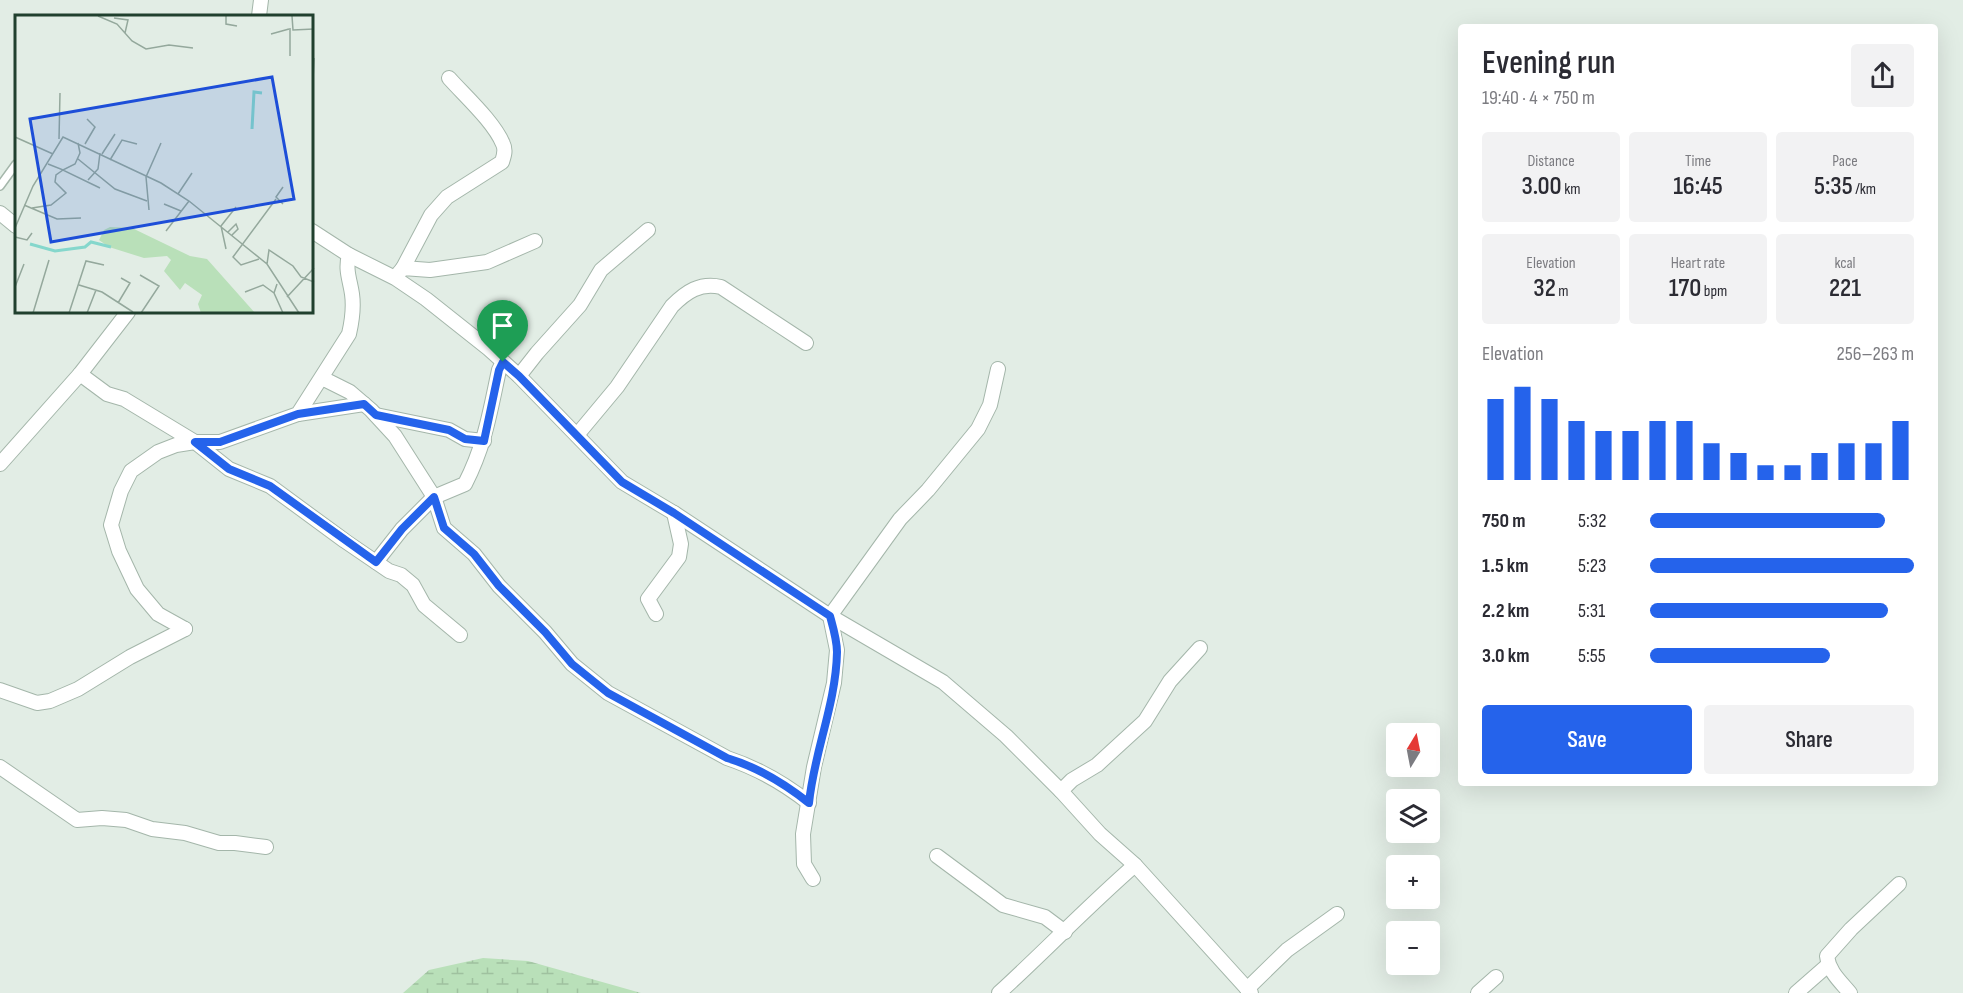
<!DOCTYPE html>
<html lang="en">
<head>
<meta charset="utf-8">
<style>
  :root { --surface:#fff; --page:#f2f2f3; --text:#2b2b33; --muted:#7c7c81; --accent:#2563eb }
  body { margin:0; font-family:"Sofia Sans Condensed",sans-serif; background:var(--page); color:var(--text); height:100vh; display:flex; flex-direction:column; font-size:22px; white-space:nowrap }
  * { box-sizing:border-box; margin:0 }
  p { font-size:20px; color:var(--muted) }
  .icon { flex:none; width:33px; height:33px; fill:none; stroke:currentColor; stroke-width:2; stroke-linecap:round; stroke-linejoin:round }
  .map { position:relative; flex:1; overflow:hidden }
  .details { position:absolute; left:1458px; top:24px; width:480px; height:762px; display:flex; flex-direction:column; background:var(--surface); border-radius:6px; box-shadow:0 6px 24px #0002 }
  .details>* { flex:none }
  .needle { width:39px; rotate:10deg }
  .tools { position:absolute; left:1386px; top:723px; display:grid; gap:12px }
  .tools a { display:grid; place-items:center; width:54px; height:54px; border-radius:6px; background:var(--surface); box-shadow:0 6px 24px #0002; font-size:30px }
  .pin { position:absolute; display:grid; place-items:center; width:51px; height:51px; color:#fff; margin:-62px -26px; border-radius:50% 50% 50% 0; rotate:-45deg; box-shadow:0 0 6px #0007 }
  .pin .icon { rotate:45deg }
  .round { display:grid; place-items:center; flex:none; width:63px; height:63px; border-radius:6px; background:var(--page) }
  .overview { display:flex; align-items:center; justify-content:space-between; height:102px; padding:0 24px }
  h1 { font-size:33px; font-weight:600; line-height:45px }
  .stats { display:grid; grid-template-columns:repeat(3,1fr); gap:9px; height:102px; padding:6px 24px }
  .stats div { display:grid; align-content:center; border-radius:6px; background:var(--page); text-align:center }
  .stats b { font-size:26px; font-weight:600 }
  .stats small { font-size:16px; font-weight:400 }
  .stats p { font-size:16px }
  .chart { height:168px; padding:12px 24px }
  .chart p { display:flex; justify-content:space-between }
  .chart svg { width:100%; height:108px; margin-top:6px; stroke:var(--accent); stroke-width:6 }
  .action { display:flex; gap:12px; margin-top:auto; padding:12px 24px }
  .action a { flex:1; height:69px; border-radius:6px; background:var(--accent); color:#fff; font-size:24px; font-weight:600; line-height:69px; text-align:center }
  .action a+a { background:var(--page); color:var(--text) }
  ul { padding:0 24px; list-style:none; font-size:20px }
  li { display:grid; grid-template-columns:96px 72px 1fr; align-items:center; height:45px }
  li i { height:15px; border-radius:8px; background:var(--accent) }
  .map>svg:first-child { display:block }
  .wetland { fill:url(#wetland-marsh) }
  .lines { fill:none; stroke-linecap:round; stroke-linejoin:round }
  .service-casing { stroke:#a4b6aa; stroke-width:10 }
  .minor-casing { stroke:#a4b6aa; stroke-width:16 }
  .service { stroke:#fff; stroke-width:7 }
  .minor { stroke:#fff; stroke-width:14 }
  .route-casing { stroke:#fff; stroke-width:12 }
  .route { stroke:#2563eb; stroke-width:8 }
  .inset-river { fill:none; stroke:#85d7cc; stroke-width:3 }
  .inset-road { fill:none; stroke:#94a89c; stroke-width:1.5 }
  .view { fill:#1d4ed8; fill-opacity:0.15; stroke:#1d4ed8; stroke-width:3 }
  .inset-edge { fill:none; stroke:#20402e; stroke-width:3 }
</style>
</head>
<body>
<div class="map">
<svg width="1963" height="993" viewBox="0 0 1963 993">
  <defs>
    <pattern id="wetland-marsh" width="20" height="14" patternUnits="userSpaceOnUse" patternTransform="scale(1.5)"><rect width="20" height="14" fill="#b9e0b9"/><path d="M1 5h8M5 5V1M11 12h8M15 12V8" fill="none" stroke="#9fc19f"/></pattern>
  </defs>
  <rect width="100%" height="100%" fill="#e2ede5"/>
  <!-- wetland -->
  <polygon class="wetland" points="483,958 528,961 641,993 403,993 429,970"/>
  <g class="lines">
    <defs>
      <polyline id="service" points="0,186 16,164"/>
      <g id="minor">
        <polyline points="259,16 261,0"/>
        <polyline points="0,213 16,226"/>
        <polyline points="312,231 349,255 395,278 426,299 489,349 519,376 622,482 674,513 830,616 943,682 1006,736 1061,791 1100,834 1135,865 1251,993"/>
        <path d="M403 268 431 215 447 197 502 162C504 156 506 150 503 144 494 122 465 96 449 78"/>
        <polyline points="398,274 403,268 430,270 487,262 535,241"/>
        <path d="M80 374 107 394 124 399 195 442H220L298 414 349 334C352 321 354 308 352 294 350 280 345 270 349 255"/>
        <polyline points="519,376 537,353 580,305 601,270 648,230"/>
        <path d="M322 378 350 392 371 410 395 436 434 497 444 528 474 554 499 586 545 632 572 664 608 693 727 758C757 768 785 784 809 803"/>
        <polyline points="298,414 364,404"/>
        <polyline points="376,415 449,430 465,439 484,441"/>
        <path d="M577 435 617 387 672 306C686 292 700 282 721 287L806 343"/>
        <polyline points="0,464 80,374 128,312"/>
        <path d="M376 562 402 529 434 497 465 484C485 445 490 412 499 370L503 362"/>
        <polyline points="656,614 648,599 679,557 681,544 674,513"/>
        <polyline points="185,629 158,614 137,589 119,551 111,525 121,491 131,471 158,452 176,445 195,442 229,469 270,486 345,541 389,571 401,575 413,585 424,605 460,635"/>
        <polyline points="0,690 37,703 50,701 78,689 130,657 185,629"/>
        <polyline points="0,767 77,820 102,818 126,820 152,829 185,833 219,843 235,843 266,847"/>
        <polyline points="1061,791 1072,780 1097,765 1145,721 1170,681 1200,648"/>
        <polyline points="937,856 1003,905 1045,917 1065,932"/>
        <polyline points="813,879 804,864 803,834 814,767 834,683 837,650 830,616 900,519 928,490 978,429 990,405 998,369"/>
        <polyline points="1247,989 1287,950 1337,914"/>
        <path d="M999 993C1045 951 1088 906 1135 865"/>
        <polyline points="1478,993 1496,977"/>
        <polyline points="1796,993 1828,965"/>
        <path d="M1850 993C1840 981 1829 972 1827 956L1851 929 1899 884"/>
      </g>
    </defs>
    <!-- service casing -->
    <use href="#service" class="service-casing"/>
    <!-- minor casing -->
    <use href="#minor" class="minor-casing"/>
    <!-- service -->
    <use href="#service" class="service"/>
    <!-- minor -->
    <use href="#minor" class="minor"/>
  </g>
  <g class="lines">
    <defs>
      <path id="route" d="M503 362 519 376 622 482 674 513 830 616C833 627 837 640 837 652 836 704 814 752 809 803 785 784 757 767 727 758L608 693 572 664 545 632 499 586 474 554 444 528 434 497 402 529 376 562 270 486 229 469 195 442H220L298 414 364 404 376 415 449 430 465 439 484 441 499 370Z"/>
    </defs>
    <!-- route casing -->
    <use href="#route" class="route-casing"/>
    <!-- route -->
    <use href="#route" class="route"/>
  </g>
  <!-- overview -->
  <g transform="translate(15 15)">
    <rect width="298" height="298" fill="#e2ede5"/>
    <path d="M95 212 117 213 175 241 192 244 240 298H186L183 289 187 280 170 268 165 275 149 256 156 245 152 241 129 243 94 232 84 225 89 215Z" fill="#b9e0b9"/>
    <path class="inset-river" d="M237 114 239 77 247 78M15 229 40 236 70 232 76 227 96 232"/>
    <path class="inset-road" d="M83 1 102 9 117 26 131 34 154 30 178 33M211 1V9L222 11M277 1 278 15 299 14M99 3 113 5 110 18M256 19 274 14M275 41V13M298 65 299 43M0 122 38 139M44 124 45 78M70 129 80 112 72 104M87 139 100 119M63 144 100 174 132 186M95 145 107 125 122 129M33 149 48 155 60 149 65 138 63 128M73 165 83 154 85 138M163 179 177 158M149 189 166 196M268 189 261 182 268 172M9 190 42 204 66 203M17 193 36 190 51 178 40 167 41 160 48 155 85 173M134 195 131 162 146 128M0 213 18 171 48 122 146 168 174 186 252 249 284 298M151 216 174 186M213 217 221 209 223 214 217 220M0 222 12 225 17 218M211 234 206 211 221 192M244 244 226 250 218 242 261 184M252 249 254 235 278 251 286 262 299 267M125 260 144 271 126 298M262 269 259 278 268 298M64 270 87 277 118 297M0 272 9 249M230 277 248 270 259 278M272 282 299 253M103 288 115 268 106 263M18 298 34 245M54 298 71 246 89 250M72 298 81 275"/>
    <path class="view" d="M257 62 279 184 36 227 15 104Z"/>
    <rect width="298" height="298" class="inset-edge"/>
  </g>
</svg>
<div class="tools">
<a><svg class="needle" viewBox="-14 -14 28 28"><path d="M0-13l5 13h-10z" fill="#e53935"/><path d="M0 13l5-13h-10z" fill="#7c7c81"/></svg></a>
<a><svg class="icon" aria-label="layers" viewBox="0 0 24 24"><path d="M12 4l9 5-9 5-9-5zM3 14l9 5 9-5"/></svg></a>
<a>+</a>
<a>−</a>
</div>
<div class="pin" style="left:503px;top:362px;background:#1e9e55"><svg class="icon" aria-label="arrive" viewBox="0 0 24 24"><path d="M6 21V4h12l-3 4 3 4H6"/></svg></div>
<section class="details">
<div class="overview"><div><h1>Evening run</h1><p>19:40 · 4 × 750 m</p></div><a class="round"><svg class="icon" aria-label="share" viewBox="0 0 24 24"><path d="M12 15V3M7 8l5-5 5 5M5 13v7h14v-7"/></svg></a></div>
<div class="stats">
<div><p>Distance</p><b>3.00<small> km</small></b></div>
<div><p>Time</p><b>16:45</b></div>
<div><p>Pace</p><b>5:35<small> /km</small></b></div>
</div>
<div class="stats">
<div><p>Elevation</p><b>32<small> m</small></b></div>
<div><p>Heart rate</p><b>170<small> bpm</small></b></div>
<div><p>kcal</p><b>221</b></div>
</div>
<div class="chart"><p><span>Elevation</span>256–263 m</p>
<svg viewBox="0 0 160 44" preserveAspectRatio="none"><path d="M5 44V11M15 44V6M25 44V11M35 44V20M45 44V24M55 44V24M65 44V20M75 44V20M85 44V29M95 44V33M105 44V38M115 44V38M125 44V33M135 44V29M145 44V29M155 44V20"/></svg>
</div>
<ul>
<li><b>750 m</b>5:32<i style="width:89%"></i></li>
<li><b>1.5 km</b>5:23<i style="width:100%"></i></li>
<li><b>2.2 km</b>5:31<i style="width:90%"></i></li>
<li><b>3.0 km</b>5:55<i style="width:68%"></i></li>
</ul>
<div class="action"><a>Save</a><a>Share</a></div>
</section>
</div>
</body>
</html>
